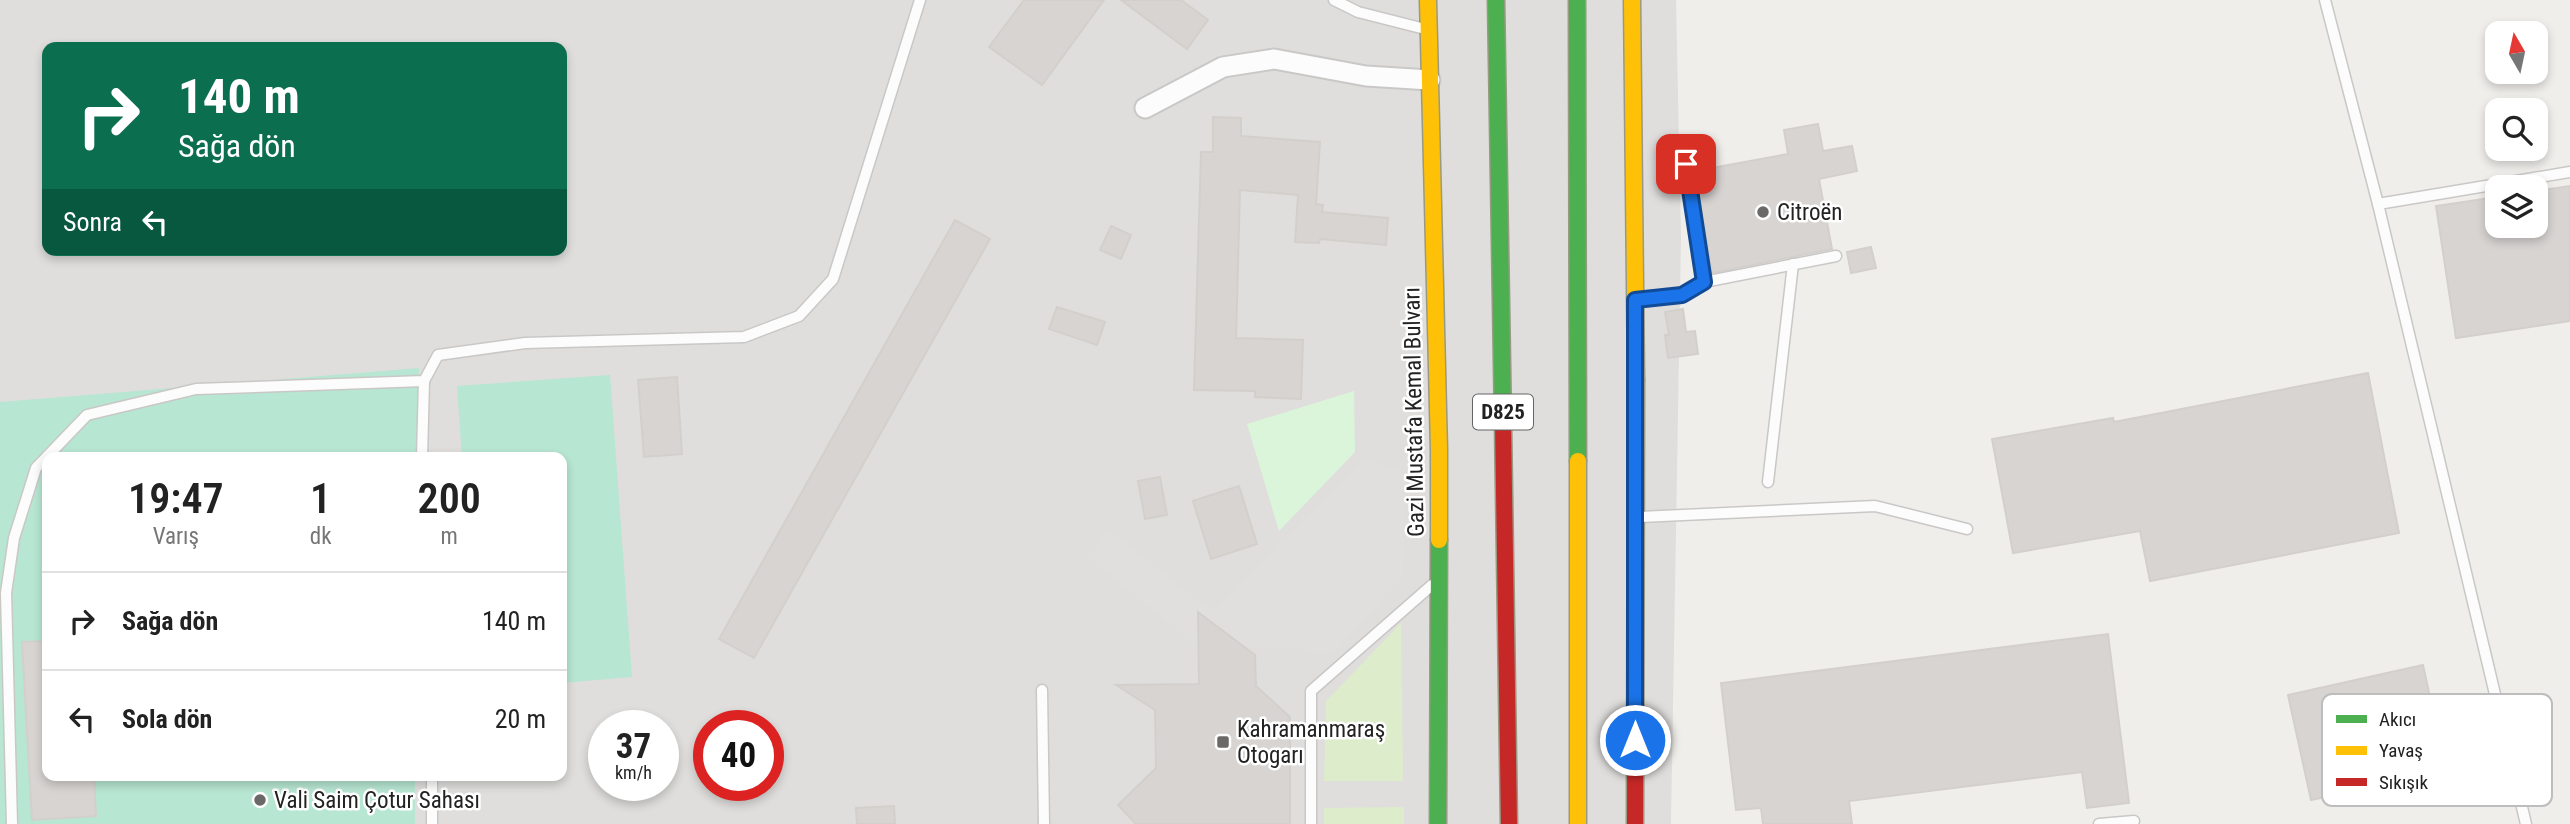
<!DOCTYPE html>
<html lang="tr">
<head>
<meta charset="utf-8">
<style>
	:root { --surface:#fff; --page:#f2f2f2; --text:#222; --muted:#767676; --line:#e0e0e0 }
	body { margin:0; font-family:"Roboto Condensed",sans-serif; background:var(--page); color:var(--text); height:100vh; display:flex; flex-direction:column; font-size:26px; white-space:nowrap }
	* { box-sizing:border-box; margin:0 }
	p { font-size:23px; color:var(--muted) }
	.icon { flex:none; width:38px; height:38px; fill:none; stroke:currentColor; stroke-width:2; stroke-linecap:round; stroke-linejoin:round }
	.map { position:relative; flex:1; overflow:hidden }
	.drawer { position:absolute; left:42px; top:452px; width:525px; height:329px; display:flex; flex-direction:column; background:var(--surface); border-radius:14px; box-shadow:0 4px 10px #0003 }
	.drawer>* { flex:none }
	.banner { position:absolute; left:42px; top:42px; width:525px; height:214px; border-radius:14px; box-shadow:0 4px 10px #0003; background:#0b6e4f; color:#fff; overflow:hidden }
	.needle { width:46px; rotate:351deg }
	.fabs { position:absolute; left:2485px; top:21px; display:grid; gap:14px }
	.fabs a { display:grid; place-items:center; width:63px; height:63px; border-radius:14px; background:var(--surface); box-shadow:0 4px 10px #0003; font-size:35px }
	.speed { position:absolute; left:588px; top:710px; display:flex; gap:14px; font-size:35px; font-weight:700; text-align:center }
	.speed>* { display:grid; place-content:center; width:91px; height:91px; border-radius:50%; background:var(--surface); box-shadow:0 4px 10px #0003; line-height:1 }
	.speed small { font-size:18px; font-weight:400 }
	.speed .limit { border:10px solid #d22; background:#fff; color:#111 }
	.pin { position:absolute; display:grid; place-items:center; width:60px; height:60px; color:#fff; margin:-30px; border-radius:14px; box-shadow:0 4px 10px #0006 }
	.me { position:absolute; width:77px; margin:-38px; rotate:0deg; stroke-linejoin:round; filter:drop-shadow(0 0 5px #0008) }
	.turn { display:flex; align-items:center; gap:24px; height:147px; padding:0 21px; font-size:32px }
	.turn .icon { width:91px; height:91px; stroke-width:2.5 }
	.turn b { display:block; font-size:49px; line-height:60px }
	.then { display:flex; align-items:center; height:66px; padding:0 21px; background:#0003; gap:14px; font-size:26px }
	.eta { display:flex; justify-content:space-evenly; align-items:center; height:119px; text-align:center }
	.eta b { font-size:42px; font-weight:600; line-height:49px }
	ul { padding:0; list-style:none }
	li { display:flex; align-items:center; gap:21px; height:98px; padding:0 21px; border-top:2px solid var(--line) }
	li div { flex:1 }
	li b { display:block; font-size:26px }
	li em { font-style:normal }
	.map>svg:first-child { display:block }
	.residential { fill:#dfdedc; fill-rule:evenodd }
	.grass { fill:#ddeccb }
	.park { fill:#daf5da }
	.pitch { fill:#b7e6d2 }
	.parking { fill:#e0dfde }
	.building { fill:#d7d4d2; stroke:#d3d0cc; stroke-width:2 }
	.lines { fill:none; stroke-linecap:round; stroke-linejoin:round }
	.lane-casing { stroke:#c9c8c7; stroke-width:13 }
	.street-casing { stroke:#c9c8c7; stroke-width:23 }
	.fast-casing { stroke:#999a82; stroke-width:19 }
	.slow-casing { stroke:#999a82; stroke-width:19 }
	.jam-casing { stroke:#999a82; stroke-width:19 }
	.lane { stroke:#fdfcfc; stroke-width:10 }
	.street { stroke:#fdfcfc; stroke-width:19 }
	.fast { stroke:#4caf50; stroke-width:16 }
	.slow { stroke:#ffc107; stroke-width:16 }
	.jam { stroke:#c62828; stroke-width:16 }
	.route-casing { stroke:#114b97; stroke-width:18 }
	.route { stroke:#1a73e8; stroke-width:12 }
	.poi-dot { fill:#6a6968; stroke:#fff; stroke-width:2.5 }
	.labels { text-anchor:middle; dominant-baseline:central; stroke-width:5; stroke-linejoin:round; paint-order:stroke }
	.shield { fill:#fff; stroke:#646464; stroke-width:2 }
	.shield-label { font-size:21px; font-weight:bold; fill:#222 }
	.poi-label { font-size:23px; fill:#222; stroke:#fff; text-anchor:start }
	.street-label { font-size:23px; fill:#222; stroke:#fff }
	.key { fill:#fff; stroke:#bdbdbd; stroke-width:2 }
	.key-label { font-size:19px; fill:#222 }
</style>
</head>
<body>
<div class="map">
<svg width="2570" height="824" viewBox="0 0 2570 824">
	<rect width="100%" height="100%" fill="#f0eeeb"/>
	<path class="residential" d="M0 0H1676L1681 237 1671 824H0ZM47 47H562V250H47ZM47 457H562V775H47ZM604 726H663V786H604ZM709 726H768V786H709Z"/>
	<g class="grass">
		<path d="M1401 623 1403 781H1324L1326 701Z"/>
		<path d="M1404 807V824H1324V808Z"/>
	</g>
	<path class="park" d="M1354 391 1355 452 1279 531 1247 424Z"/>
	<g class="pitch">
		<path d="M419 368 418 457H47V775H415V824H0V402Z"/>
		<path d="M610 375 632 677 562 683V457H462L457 386Z"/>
	</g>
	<path class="parking" d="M1367 457 1406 475 1402 578 1334 653 1316 655 1305 649 1287 648H1200L1087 556 1109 530 1211 611Z"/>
	<g class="building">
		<path d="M1024 0H1104L1042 85 989 47Z"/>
		<path d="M1121 0H1181L1208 20 1187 49Z"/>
		<path d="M1213 117 1241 118V136L1320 142 1316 204 1323 205 1322 212 1388 218 1386 245 1320 239 1319 243 1295 242 1298 195 1240 190 1236 338 1303 340 1301 399 1255 397V391L1194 390 1201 152H1213Z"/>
		<path d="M1818 124 1823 151 1852 146 1857 171 1819 179 1832 249 1712 273 1695 171 1788 154 1784 130Z"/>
		<path d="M2570 186V321L2456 338 2436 206 2497 197V226H2536V191Z"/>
		<path d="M955 220 990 239 754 658 719 639Z"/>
		<path d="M1111 226 1131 235 1121 259 1100 250Z"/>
		<path d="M1871 247 1876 268 1851 273 1847 252Z"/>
		<path d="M1057 307 1105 322 1097 345 1049 329Z"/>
		<path d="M1683 309 1686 332 1695 331 1698 354 1668 358 1665 335H1669L1665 312Z"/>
		<path d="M2368 373 2399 533 2150 581 2140 531 2013 553 1992 439 2113 418 2114 422Z"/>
		<path d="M677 377 682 454 644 457 638 380Z"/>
		<path d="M1160 477 1167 515 1145 519 1138 481Z"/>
		<path d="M1239 486 1257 544 1211 559 1193 501Z"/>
		<path d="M1198 612 1255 655 1256 686 1290 717V824H1136L1118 805 1156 768 1155 710 1116 685 1199 684Z"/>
		<path d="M2108 634 2129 803 2087 808 2082 772 1849 801 1852 824H1763L1761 808 1736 810 1721 683Z"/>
		<path d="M47 641V775H94L96 816 32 820 22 642Z"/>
		<path d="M2423 665 2446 771 2311 800 2288 695Z"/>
		<path d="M894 806 895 824H857L856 808Z"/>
	</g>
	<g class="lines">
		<defs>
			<g id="lane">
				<path d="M1334 0 1358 12 1425 29"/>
				<path d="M2325 0 2378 204 2526 824"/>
				<path d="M1686 164 1704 282"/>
				<path d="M2378 204 2570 172"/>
				<path d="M1639 300 1682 295 1704 282 1836 256"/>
				<path d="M422 457 424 381"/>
				<path d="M1768 482 1793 264"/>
				<path d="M1640 517 1875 506 1967 529"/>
				<path d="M1042 690 1044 824"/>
				<path d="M12 824 6 593 14 538 36 468 87 415 196 389 424 381 438 355 525 343 744 337 799 316 833 279 920 0"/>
				<path d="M432 824V775"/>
				<path d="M1311 824V691L1432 585"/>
				<path d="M2099 824 2134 821"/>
			</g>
			<path id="street" d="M1145 108 1223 67 1274 59 1366 76 1430 80"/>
			<g id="fast">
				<path d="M1496 0 1503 424"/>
				<path d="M1577 0 1578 461"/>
				<path d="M1438 824 1439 540"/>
			</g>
			<g id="slow">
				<path d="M1428 0 1439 450V540"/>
				<path d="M1632 0 1636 380"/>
				<path d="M1578 461V824"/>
			</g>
			<g id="jam">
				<path d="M1503 424 1509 824"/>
				<path d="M1635 824 1636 380"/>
			</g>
		</defs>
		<use href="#lane" class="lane-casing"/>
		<use href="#street" class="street-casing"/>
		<use href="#fast" class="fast-casing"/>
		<use href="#slow" class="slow-casing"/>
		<use href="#jam" class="jam-casing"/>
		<use href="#lane" class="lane"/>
		<use href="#street" class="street"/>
		<use href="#fast" class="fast"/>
		<use href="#slow" class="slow"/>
		<use href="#jam" class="jam"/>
	</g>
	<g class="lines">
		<defs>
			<path id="route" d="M1635 740V300L1682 295 1704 282 1686 164"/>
		</defs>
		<use href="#route" class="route-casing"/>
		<use href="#route" class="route"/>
	</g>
	<g class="poi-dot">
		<circle cx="1763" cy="212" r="7"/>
		<rect x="1216" y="735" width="14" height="14" rx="3.5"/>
		<circle cx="260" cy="800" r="7"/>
	</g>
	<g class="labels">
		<rect class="shield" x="1473" y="394.5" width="60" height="35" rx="5"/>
		<g class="shield-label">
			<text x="1503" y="412">D825</text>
		</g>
		<g class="poi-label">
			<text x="1777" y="212">Citroën</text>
			<text x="1237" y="729">Kahramanmaraş<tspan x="1237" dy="26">Otogarı</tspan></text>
			<text x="274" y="800">Vali Saim Çotur Sahası</text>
		</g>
		<g class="street-label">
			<text transform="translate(1414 412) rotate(-91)">Gazi Mustafa Kemal Bulvarı</text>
		</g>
	</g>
	<rect x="2322" y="694" width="230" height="112" rx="10" class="key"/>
	<rect x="2336" y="715" width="31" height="8" fill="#4caf50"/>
	<rect x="2336" y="746" width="31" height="9" fill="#ffc107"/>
	<rect x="2336" y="778" width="31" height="8" fill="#c62828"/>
	<g class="key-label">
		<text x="2379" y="726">Akıcı</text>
		<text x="2379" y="757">Yavaş</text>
		<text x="2379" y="789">Sıkışık</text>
	</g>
</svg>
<div class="fabs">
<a><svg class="needle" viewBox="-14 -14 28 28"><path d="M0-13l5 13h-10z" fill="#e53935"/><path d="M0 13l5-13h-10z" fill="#767676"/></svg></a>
<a><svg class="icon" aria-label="search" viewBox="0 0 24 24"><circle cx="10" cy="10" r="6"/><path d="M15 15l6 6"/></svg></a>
<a><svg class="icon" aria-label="layers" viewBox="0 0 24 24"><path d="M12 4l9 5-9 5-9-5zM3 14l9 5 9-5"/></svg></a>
</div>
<div class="speed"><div>37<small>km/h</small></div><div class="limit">40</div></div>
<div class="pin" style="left:1686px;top:164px;background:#d93025"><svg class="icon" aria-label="arrive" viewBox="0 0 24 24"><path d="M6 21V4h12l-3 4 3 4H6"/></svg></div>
<svg class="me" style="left:1635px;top:740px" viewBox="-20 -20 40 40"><circle r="17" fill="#1a73e8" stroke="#fff" stroke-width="3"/><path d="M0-11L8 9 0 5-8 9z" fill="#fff"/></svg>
<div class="banner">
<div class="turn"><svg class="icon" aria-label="right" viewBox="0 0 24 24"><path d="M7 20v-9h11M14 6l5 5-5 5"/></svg><div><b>140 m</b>Sağa dön</div></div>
<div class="then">Sonra<svg class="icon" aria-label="left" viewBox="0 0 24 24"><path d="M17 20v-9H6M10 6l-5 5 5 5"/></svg></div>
</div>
<section class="drawer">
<div class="eta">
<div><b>19:47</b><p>Varış</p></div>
<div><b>1</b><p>dk</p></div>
<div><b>200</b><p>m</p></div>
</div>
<ul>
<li><svg class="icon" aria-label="right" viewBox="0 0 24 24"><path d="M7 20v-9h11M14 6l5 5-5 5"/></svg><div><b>Sağa dön</b></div><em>140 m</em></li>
<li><svg class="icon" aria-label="left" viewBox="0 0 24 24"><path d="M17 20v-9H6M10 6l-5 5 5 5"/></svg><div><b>Sola dön</b></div><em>20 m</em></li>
</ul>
</section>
</div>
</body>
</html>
